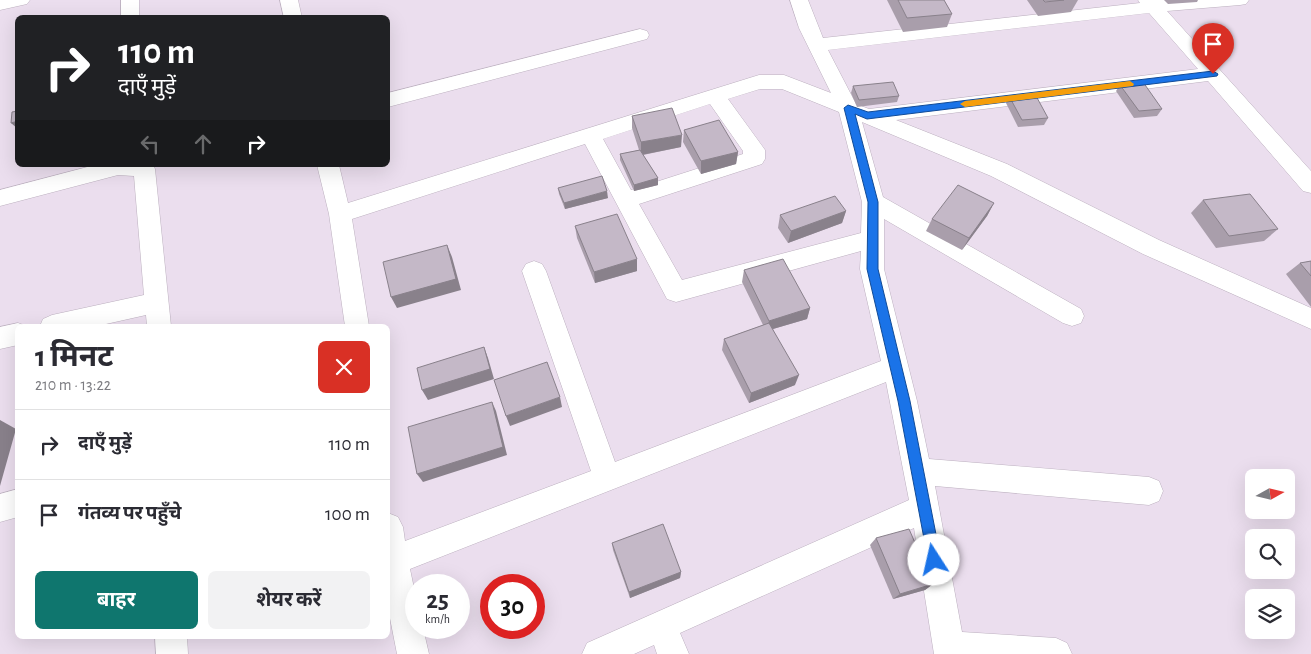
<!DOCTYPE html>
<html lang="hi">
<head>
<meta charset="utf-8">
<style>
	:root { --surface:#fff; --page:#f2f2f3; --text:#2b2b33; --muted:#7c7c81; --line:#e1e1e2; --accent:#0f766e }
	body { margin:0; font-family:"Alegreya Sans","Noto Sans Devanagari",sans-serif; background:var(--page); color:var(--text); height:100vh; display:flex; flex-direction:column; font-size:19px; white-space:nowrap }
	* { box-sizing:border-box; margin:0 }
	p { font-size:16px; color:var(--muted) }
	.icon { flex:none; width:28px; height:28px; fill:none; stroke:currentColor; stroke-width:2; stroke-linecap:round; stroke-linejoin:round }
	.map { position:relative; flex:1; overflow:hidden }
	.panel { position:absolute; left:15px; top:324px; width:375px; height:315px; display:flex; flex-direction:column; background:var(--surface); border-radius:8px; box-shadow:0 5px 20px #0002 }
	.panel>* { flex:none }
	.top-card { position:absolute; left:15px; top:15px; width:375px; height:152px; border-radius:8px; box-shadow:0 5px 20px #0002; background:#202124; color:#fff; overflow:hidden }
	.needle { width:32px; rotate:82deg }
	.tools { position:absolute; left:1245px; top:469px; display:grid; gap:10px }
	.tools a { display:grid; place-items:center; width:50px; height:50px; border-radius:8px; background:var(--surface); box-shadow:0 5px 20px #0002; font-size:25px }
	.speed { position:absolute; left:405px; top:574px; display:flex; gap:10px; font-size:25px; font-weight:700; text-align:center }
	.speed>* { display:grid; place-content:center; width:65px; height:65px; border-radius:50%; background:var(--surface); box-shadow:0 5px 20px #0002; line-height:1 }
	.speed small { font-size:12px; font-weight:400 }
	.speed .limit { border:8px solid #d22; background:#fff; color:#111 }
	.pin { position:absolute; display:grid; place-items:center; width:42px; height:42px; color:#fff; margin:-51px -21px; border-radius:50% 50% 50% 0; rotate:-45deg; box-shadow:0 0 5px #0007 }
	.pin .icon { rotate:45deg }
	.me { position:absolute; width:55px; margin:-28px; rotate:350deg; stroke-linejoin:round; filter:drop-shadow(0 0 4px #0008) }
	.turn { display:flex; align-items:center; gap:18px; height:105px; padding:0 20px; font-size:22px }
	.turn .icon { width:65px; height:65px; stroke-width:2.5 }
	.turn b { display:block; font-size:35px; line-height:42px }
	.lanes { display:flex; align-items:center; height:48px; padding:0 20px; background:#0003; justify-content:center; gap:25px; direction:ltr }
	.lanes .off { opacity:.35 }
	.round { display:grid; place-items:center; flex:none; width:52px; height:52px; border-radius:8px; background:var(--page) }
	.head { display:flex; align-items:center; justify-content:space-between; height:85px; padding:0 20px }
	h1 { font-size:30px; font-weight:700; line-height:38px }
	.primary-button { display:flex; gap:10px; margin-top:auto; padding:10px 20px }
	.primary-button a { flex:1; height:58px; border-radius:8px; background:var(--accent); color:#fff; font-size:20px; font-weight:700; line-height:58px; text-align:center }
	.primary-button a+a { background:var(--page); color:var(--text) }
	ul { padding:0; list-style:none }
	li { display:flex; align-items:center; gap:15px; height:70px; padding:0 20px; border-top:1px solid var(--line) }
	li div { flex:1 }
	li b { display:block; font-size:19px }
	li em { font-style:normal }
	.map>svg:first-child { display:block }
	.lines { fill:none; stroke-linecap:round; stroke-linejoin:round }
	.street-casing { stroke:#bcb0bf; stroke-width:1 }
	.street { fill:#fff; fill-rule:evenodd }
	.wall { fill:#a99eab }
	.shaded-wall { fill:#89818b }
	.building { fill:#c4b8c7; stroke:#89818b }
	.route { fill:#1a73e8; stroke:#114b97 }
	.slow { fill:#f59e0b }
</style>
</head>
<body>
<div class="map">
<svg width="1311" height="654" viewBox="0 0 1311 654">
	<rect width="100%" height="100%" fill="#ebdeee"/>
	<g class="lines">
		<defs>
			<g id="street">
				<path d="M0 0H30L27 4 0 10Z"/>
				<rect x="121" y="0" width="18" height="18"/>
				<path d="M280 0H298L302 18H284Z"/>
				<path d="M790 0H808L823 38 1140 3 1138 0H1249L1246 4 1240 5 1167 11 1311 171V193L1303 191 1208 81 896 120 1007 164 1159 240 1311 308V329L1143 254 991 176 862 122 883 197 1081 309 1084 316 1081 323 1072 326 1063 323 884 219V269L917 401 929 459 1149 477 1159 481 1163 491 1159 501 1149 505 935 486 962 632 1056 638 1067 643 1072 654H934L914 528 680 633 689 654H657L654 645 634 654H582L587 643 909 500 886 382 410 569 416 598V628H423L429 654H397L388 608V513L398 517 403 527 405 541 591 471 522 271 526 264 534 261 542 264 546 271 615 462 881 361 860 269 861 251 676 302 667 299 585 144 352 219 369 326H345L329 214 317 165H339L348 203 759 75H784L831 93 799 28ZM1149 13 1198 69 869 109 856 104 828 50ZM760 89H782L839 112 862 202 861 233 682 280 639 204 762 164 765 159V150L728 99ZM710 104 743 151V154L631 190 603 139Z"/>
				<path d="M640 29 647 31 649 35 647 39 388 107V93Z"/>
				<path d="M95 165H153L155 169 171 326H147L146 315 97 326H40L43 319 52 315 144 295 134 176 118 175 0 206V190Z"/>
				<path d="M18 323 26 326H18V345L0 349V327Z"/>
				<path d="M18 489V517L0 522V494Z"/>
				<path d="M155 636H187L188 654H156Z"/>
			</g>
		</defs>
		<use href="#street" class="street-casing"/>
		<use href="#street" class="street"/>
	</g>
	<g class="wall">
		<path d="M887 0H944L952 14 947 27 903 32Z"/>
		<path d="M1027 0H1078L1071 12 1038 16Z"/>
		<path d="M1164 0H1198L1197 2 1168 4Z"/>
		<path d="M1120 85 1162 109 1157 116 1134 118 1116 91Z"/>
		<path d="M853 86 899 96 897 102 857 107 851 93Z"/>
		<path d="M1009 96 1048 118 1044 125 1018 127 1006 103Z"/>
		<path d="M632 116 681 147 643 155 658 178V185L634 191 620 160V154L639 150 632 128Z"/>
		<path d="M684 130 738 152 736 164 701 174 683 142Z"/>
		<path d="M558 188 608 198 565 209 559 194Z"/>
		<path d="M1203 200 1278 229 1264 241 1216 248 1191 213Z"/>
		<path d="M994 203 987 216 962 250 926 231 932 219Z"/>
		<path d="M846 211 842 223 788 243 778 228 780 215Z"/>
		<path d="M575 226 637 271 595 283 577 238Z"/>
		<path d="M1311 261V307L1286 274 1300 263Z"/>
		<path d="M744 270 810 308 807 319 773 329 795 385 749 403 722 350 724 339 763 325 742 282Z"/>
		<path d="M876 538 933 584 925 590 893 599 870 545Z"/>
		<path d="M612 543 681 572 680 578 630 598 613 550Z"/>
	</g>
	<g class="shaded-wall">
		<path d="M18 121V129L11 123Z"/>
		<path d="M682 135 681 147 641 155V142Z"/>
		<path d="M738 152 736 164 701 174V161Z"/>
		<path d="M658 178V185L634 191V185Z"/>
		<path d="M607 191 608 198 565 209 564 203Z"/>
		<path d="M994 203 987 216 962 250 969 238Z"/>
		<path d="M846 211 842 223 788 243 791 231Z"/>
		<path d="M447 245 452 257 461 290 397 308 391 297Z"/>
		<path d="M637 259V271L595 283 594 272Z"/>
		<path d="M810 308 807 319 766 331 769 321Z"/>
		<path d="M484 347 488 358 494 379 428 400 422 390Z"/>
		<path d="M799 375 795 385 749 403 751 393Z"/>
		<path d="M560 397 562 407 510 426 506 416Z"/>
		<path d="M492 402 496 411 507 455 423 482 417 474Z"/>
		<path d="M0 420 16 429 0 486Z"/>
		<path d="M681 572 680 578 630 598 629 592Z"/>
		<path d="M933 584 925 590 893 599 900 594Z"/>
	</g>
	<g class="building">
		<path d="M898 0H944L952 14 907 18Z"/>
		<path d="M1043 0H1064L1045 2Z"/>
		<path d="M893 82 899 96 859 100 853 86Z"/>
		<path d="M1143 82 1162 109 1139 111 1120 85Z"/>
		<path d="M1035 94 1048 118 1022 120 1009 96Z"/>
		<path d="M672 108 682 135 641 142 632 116Z"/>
		<path d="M18 111V121L11 123 12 112Z"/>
		<path d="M719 120 738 152 701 161 684 130Z"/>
		<path d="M640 150 658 178 634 185 620 154Z"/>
		<path d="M602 176 607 191 564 203 558 188Z"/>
		<path d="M958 185 994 203 969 238 932 219Z"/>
		<path d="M1250 194 1278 229 1229 236 1203 200Z"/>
		<path d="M835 196 846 211 791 231 780 215Z"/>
		<path d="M617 214 637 259 594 272 575 226Z"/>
		<path d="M447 245 456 279 391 297 383 262Z"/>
		<path d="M783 259 810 308 769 321 744 270Z"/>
		<path d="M1311 261V276L1300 263Z"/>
		<path d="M769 323 799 375 751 393 724 339Z"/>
		<path d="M484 347 490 369 422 390 417 368Z"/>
		<path d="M547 362 560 397 506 416 494 380Z"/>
		<path d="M492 402 503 447 417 474 408 427Z"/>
		<path d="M663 524 681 572 629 592 612 543Z"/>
		<path d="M909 529 933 584 900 594 876 538Z"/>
	</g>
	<path class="route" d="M1213 71 1218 74 1217 76 867 119 855 114 878 202V269L910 401 941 560 939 565 934 567 929 565 898 401 867 269 868 202 844 108 848 105 868 112Z"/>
	<path class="slow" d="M1130 81 1134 84 1133 86 965 107 960 104 965 101Z"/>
</svg>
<div class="tools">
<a><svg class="needle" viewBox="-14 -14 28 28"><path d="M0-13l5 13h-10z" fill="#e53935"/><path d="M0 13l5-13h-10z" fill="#7c7c81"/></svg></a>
<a><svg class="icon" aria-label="search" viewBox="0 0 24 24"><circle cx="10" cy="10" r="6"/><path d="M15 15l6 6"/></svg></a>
<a><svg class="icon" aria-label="layers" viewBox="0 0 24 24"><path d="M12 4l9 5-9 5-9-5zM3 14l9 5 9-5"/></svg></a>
</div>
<div class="speed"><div>25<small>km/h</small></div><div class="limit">30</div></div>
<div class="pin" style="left:1213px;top:74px;background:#d93025"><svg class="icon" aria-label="arrive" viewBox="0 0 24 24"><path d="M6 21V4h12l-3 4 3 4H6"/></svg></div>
<svg class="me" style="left:934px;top:560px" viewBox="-20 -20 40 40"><circle r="19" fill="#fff"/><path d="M0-13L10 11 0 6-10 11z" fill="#1a73e8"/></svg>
<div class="top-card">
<div class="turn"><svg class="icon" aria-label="right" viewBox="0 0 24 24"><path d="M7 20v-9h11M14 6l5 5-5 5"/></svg><div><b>110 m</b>दाएँ मुड़ें</div></div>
<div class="lanes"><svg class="icon off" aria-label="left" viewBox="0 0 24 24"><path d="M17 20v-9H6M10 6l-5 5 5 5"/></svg><svg class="icon off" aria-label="ahead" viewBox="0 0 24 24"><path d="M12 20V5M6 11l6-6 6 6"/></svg><svg class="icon" aria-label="right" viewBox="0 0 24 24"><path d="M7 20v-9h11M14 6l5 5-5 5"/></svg></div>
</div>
<section class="panel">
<div class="head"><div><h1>1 मिनट</h1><p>210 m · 13:22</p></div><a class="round" style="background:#d93025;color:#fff"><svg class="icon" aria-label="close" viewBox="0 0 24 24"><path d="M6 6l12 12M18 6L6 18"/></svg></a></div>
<ul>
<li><svg class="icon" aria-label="right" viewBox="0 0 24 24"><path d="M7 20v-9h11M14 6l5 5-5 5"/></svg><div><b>दाएँ मुड़ें</b></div><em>110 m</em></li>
<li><svg class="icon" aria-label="arrive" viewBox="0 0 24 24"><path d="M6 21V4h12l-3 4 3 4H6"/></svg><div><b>गंतव्य पर पहुँचे</b></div><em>100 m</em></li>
</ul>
<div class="primary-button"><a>बाहर</a><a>शेयर करें</a></div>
</section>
</div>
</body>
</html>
